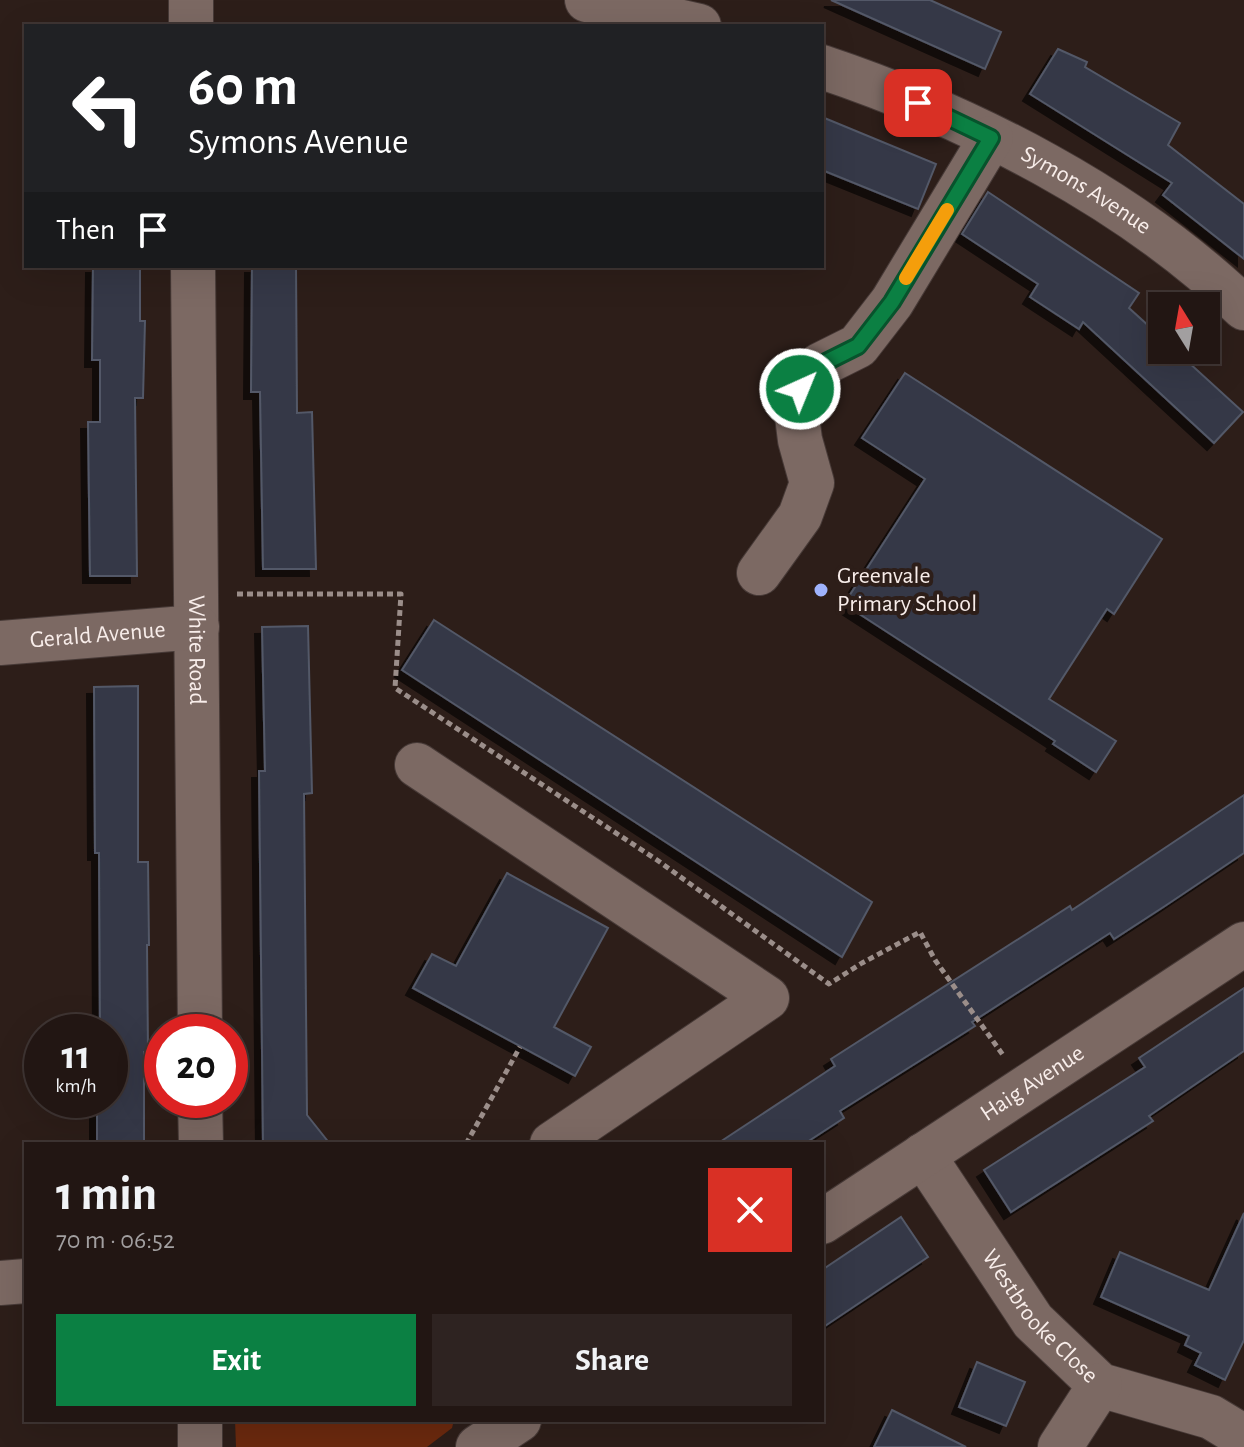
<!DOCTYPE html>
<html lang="en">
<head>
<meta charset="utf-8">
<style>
	:root { --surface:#221613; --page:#2e2321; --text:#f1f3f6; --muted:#a29fa0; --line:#3f3533; --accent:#0b8043 }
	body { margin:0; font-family:"Alegreya Sans",sans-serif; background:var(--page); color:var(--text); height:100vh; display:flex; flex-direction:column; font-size:30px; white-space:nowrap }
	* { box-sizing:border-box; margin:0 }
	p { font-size:26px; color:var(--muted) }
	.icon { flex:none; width:44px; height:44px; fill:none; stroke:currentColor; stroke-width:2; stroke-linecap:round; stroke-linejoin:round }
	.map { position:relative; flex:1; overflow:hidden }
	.sheet { position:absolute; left:24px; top:1142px; width:800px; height:280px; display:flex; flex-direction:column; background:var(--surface); border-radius:0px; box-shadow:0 8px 32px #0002,0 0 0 2px var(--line) }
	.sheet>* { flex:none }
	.top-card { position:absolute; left:24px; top:24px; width:800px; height:244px; border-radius:0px; box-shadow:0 8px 32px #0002,0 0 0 2px var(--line); background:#202124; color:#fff; overflow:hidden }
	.needle { width:52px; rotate:349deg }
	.buttons { position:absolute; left:1148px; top:292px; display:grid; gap:16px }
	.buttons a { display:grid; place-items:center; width:72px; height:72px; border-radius:0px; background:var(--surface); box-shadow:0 8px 32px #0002,0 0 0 2px var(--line); font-size:40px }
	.speed { position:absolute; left:24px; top:1014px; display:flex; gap:16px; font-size:40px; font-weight:700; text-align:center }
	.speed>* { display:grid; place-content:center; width:104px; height:104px; border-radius:50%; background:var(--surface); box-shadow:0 8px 32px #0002,0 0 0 2px var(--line); line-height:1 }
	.speed small { font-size:20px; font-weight:400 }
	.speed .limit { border:12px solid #d22; background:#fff; color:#111 }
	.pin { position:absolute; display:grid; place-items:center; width:68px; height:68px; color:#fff; margin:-34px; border-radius:16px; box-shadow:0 4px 12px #0006 }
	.me { position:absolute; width:88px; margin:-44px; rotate:44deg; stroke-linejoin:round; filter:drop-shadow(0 0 6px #0008) }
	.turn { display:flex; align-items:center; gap:28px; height:168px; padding:0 32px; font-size:36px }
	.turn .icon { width:104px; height:104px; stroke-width:2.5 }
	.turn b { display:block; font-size:56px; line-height:68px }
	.then { display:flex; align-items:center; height:76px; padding:0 32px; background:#0003; gap:16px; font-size:30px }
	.round { display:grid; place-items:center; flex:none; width:84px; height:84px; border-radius:0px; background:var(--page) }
	.summary { display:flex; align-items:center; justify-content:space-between; height:136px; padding:0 32px }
	h1 { font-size:48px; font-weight:700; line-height:60px }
	.primary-button { display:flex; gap:16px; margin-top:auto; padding:16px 32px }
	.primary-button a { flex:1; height:92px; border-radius:0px; background:var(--accent); color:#fff; font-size:32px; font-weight:700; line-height:92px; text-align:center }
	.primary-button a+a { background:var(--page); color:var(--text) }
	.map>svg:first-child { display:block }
	.green { fill:#6b290e }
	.building { fill:#343947; stroke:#535867; stroke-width:2; filter:url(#shadow) }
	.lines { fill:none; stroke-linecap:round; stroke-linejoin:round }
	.minor-casing { stroke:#473a37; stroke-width:46 }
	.path { stroke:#9b8e8a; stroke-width:5; stroke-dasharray:6 4; stroke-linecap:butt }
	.minor { stroke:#7c6963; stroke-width:44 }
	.route-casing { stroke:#07532c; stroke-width:20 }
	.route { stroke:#0b8043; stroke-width:14 }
	.slow { stroke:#f59e0b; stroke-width:14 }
	.poi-dot { fill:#9fb3fd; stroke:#2d1e19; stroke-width:3 }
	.labels { text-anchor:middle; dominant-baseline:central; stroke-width:8; stroke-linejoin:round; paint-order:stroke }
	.street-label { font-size:24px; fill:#f8edea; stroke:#2d1e19 }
	.poi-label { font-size:24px; fill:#f8edea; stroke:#2d1e19; text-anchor:start }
</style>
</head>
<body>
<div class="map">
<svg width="1244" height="1447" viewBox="0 0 1244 1447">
	<defs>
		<filter id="shadow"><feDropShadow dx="-7" dy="7" stdDeviation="0" flood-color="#0009"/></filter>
	</defs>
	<rect width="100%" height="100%" fill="#2d1e19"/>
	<path class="green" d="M235 1420H454L452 1428 427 1447H236Z"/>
	<g class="building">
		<path d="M831 0H930L1001 32 985 69Z"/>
		<path d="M1058 49 1087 62 1085 67 1180 123 1168 145 1244 204V259L1163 195 1172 183 1030 94Z"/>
		<path d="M822 117 936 164 918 209 822 170Z"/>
		<path d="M988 192 1139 293 1129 308 1162 338V350H1175L1243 412 1214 443 1083 322 1079 329 1030 297 1038 284 962 234Z"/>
		<path d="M93 266H140V321H145L143 398H135L137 576H90L88 422H100V360H92Z"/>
		<path d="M252 266H296L297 413 312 412 316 569H263L260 392H251Z"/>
		<path d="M905 373 1162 539 1114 614 1107 609 1049 699 1116 741 1096 772 1053 744 1055 741 844 604 925 479 862 438Z"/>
		<path d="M434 620 872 902 842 957 402 670Z"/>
		<path d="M308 626 312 793 304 794 307 1115 330 1144H263L259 771H265L262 627Z"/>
		<path d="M138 686V862H148L149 945H147L148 1052H144V1144H97V1100H110V1032H100L99 853H95L94 687Z"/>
		<path d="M1244 795V853L1165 906 1114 939 1110 933 972 1022 975 1026 840 1111 844 1118 804 1144H717L835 1066 831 1059 1070 906 1072 910Z"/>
		<path d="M507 873 608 928 554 1027 591 1047 575 1076 413 988 432 954 456 966Z"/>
		<path d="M1244 988V1051L1149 1116 1153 1121 1011 1212 984 1170 1145 1067 1139 1058Z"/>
		<path d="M1244 1213V1340L1225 1380 1195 1365 1201 1353 1185 1345 1189 1336 1101 1297 1120 1252 1209 1290Z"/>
		<path d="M901 1217 928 1257 822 1328V1270Z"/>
		<path d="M977 1362 1025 1382 1006 1426 959 1407Z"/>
		<path d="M892 1410 966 1447H874Z"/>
	</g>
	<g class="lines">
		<defs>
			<g id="minor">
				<path d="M191 0V26"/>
				<path d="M587 0 699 26"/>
				<path id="s1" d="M822 67C971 117 1130 198 1244 308"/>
				<path id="s2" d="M193 266 200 1032"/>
				<path d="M759 573 800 516 812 483 800 440 797 416 800 389 820 365 858 346 892 302 991 138"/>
				<path id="s3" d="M0 643 197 627"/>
				<path d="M417 765 767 998 552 1144"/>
				<path d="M200 1100 201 1144"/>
				<path id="s4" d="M923 1155 1033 1321 1100 1385 1211 1417 1244 1437"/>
				<path id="s5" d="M822 1222 1244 944"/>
				<path d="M0 1283 26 1281"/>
				<path d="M200 1420V1447"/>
				<path d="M478 1447 519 1420"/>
				<path d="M1060 1447 1100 1385"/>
			</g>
		</defs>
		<use href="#minor" class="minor-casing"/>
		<g class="path">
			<path d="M237 594H401L395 688 657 860 829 984 862 963 920 932 935 960 1003 1055"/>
			<path d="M466 1144 520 1047"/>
		</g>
		<use href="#minor" class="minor"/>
	</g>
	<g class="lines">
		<defs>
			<path id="route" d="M800 389 820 365 858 346 892 302 991 138 918 103"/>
		</defs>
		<use href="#route" class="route-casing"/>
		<use href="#route" class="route"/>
		<path class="slow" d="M906 278 947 210"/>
	</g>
	<circle class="poi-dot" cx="821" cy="590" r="8"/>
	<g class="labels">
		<g class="street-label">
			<text stroke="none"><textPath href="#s1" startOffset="292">Symons Avenue</textPath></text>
			<text stroke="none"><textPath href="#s3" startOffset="98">Gerald Avenue</textPath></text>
			<text stroke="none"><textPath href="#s2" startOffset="384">White Road</textPath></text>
			<text stroke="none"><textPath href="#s5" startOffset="252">Haig Avenue</textPath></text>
			<text stroke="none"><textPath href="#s4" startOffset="200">Westbrooke Close</textPath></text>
		</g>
		<g class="poi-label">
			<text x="837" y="576">Greenvale<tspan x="837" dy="28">Primary School</tspan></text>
		</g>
	</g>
</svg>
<div class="buttons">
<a><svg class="needle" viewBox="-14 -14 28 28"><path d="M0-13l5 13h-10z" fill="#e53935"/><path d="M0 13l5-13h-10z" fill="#a29fa0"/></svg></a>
</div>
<div class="speed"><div>11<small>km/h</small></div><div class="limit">20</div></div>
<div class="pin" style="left:918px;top:103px;background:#d93025"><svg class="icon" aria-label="arrive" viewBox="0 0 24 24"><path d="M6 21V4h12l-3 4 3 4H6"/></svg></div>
<svg class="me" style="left:800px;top:389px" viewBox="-20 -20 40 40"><circle r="17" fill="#0b8043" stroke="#fff" stroke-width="3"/><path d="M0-11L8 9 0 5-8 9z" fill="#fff"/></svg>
<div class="top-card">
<div class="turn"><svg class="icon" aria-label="left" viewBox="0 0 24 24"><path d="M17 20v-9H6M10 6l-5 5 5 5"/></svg><div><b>60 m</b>Symons Avenue</div></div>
<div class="then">Then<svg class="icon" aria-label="arrive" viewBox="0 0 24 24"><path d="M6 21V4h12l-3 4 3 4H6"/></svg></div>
</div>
<section class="sheet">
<div class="summary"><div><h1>1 min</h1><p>70 m · 06:52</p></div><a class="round" style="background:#d93025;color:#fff"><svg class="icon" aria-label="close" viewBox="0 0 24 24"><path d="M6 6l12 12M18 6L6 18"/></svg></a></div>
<div class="primary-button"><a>Exit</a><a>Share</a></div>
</section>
</div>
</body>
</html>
